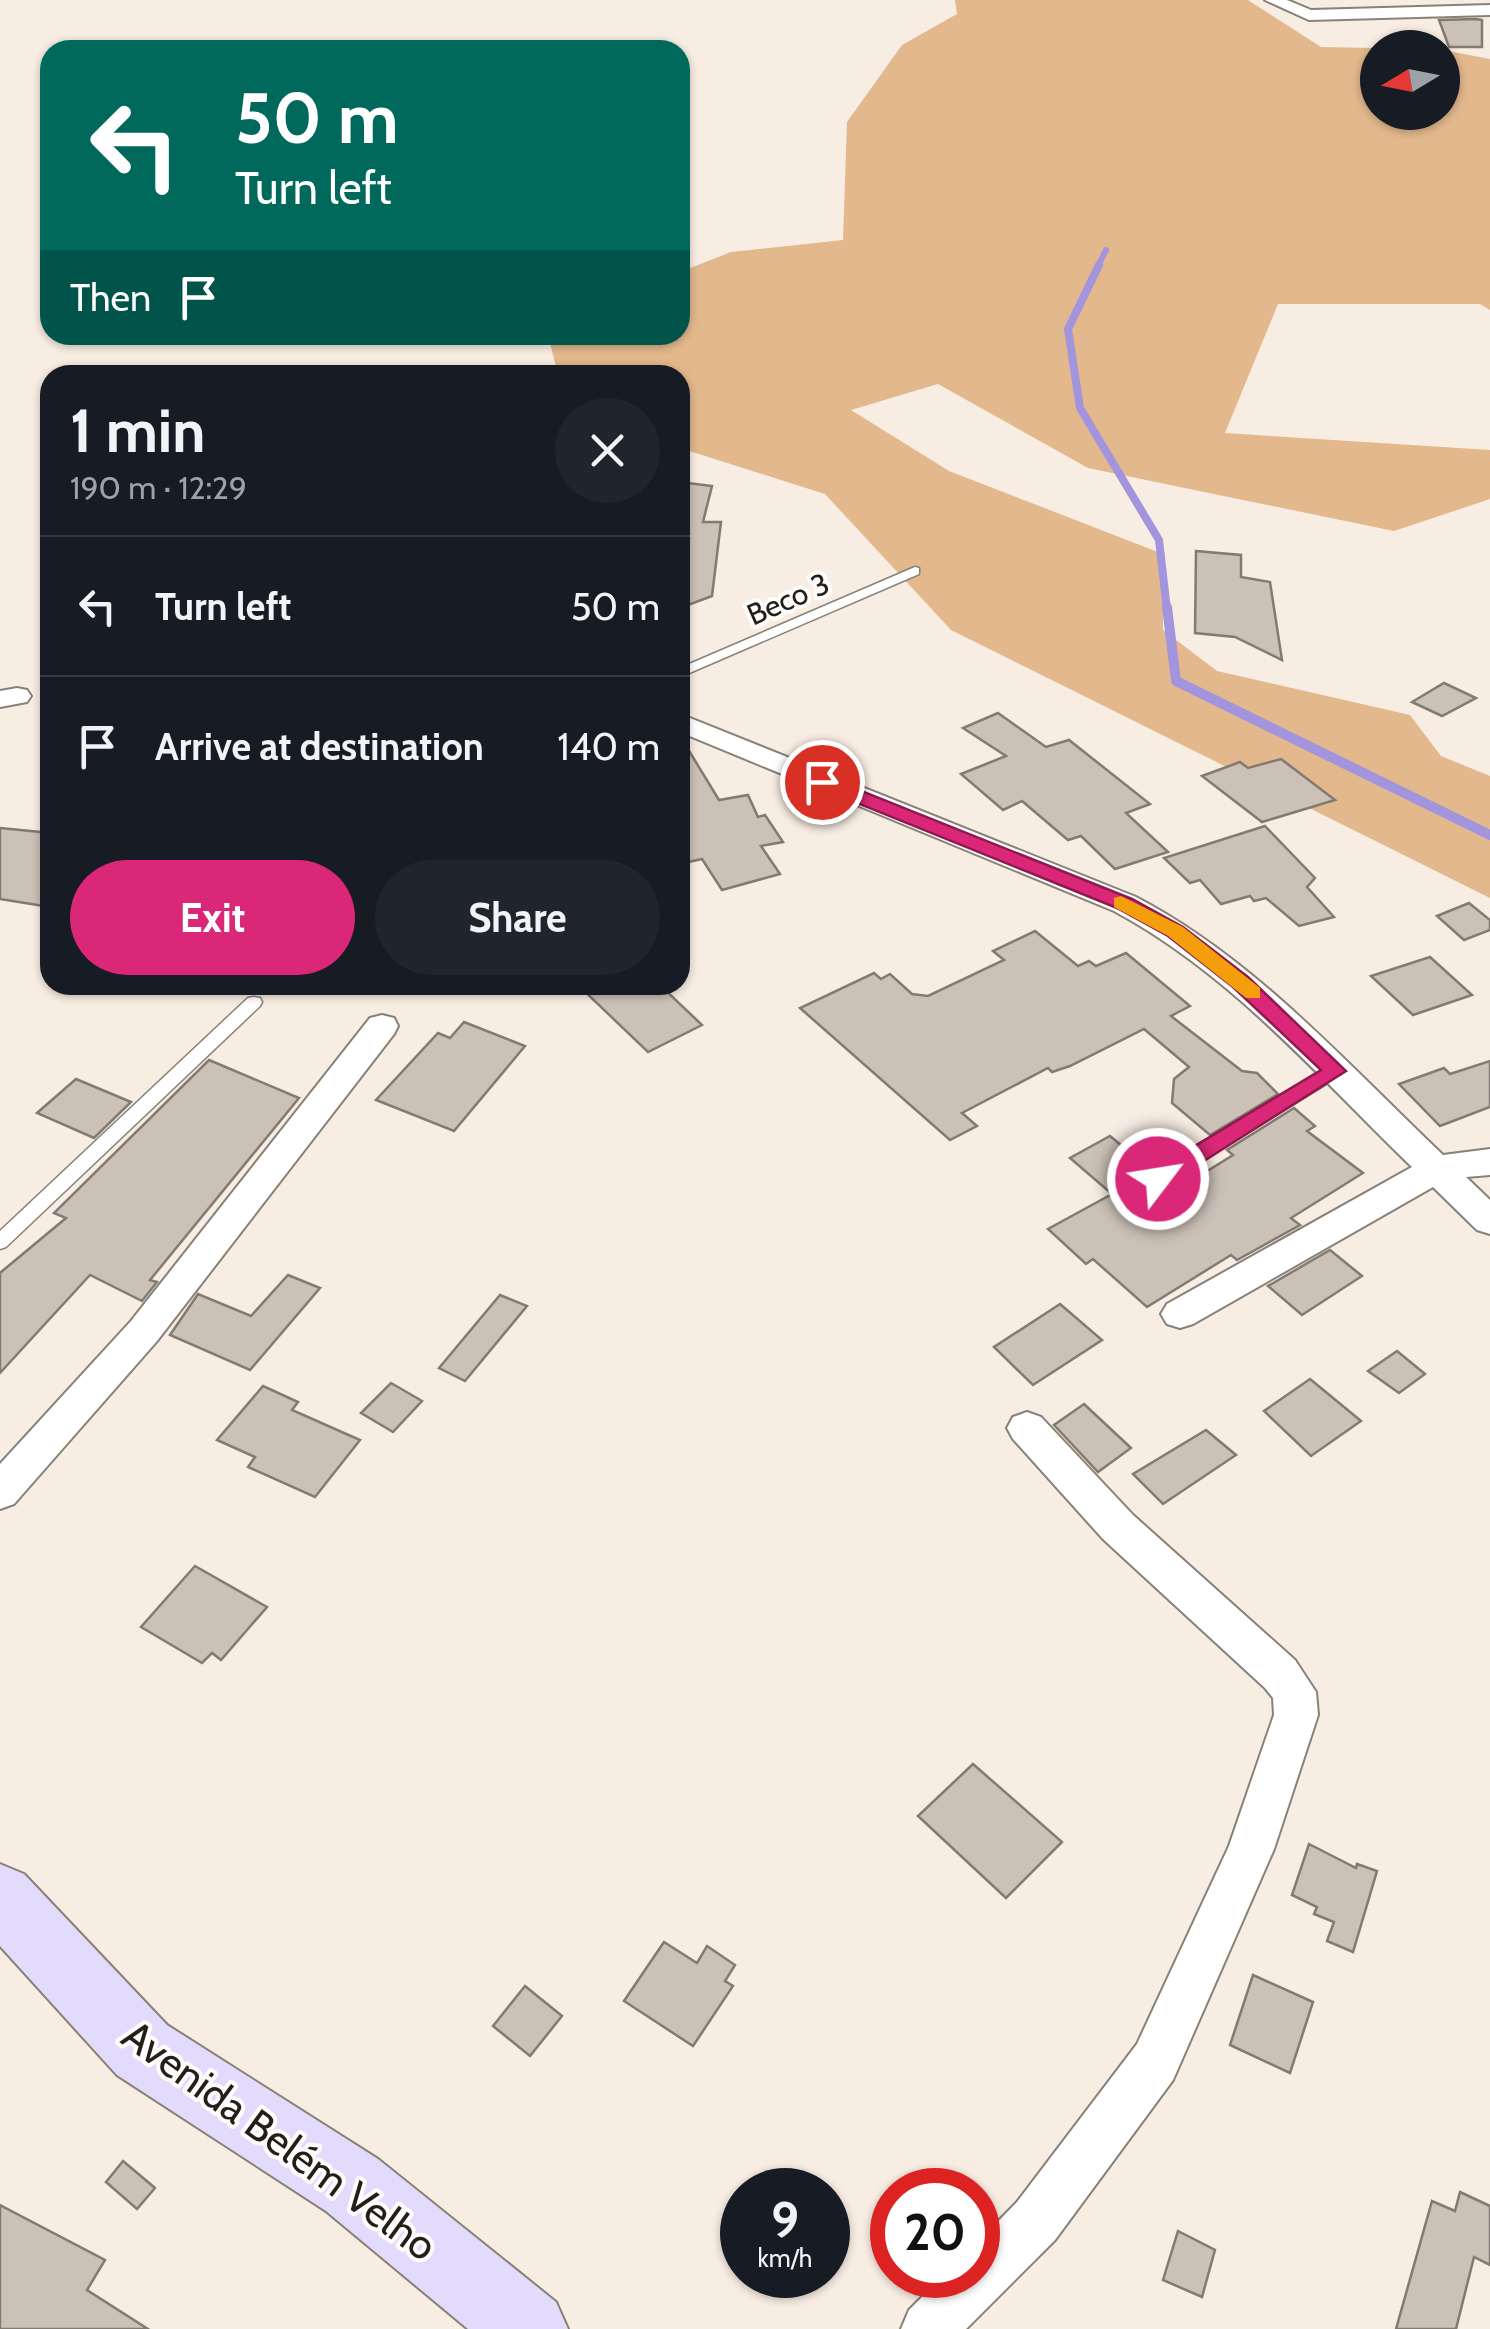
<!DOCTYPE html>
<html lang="en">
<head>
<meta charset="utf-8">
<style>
	:root { --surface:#171b24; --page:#20242c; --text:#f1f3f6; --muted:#9ea1a6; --line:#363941; --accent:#db2777 }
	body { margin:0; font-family:Cabin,sans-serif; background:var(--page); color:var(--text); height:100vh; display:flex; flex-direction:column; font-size:38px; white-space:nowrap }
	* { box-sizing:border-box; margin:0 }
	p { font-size:32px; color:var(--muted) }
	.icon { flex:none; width:55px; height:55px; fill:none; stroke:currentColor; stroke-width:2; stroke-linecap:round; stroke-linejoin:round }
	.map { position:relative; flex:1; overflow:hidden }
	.details { position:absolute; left:40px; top:365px; width:650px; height:630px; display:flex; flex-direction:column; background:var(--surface); border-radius:30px; box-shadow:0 2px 8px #0004 }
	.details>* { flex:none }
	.hud { position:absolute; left:40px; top:40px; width:650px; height:305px; border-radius:30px; box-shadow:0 2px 8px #0004; background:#00695c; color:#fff; overflow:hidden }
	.needle { width:65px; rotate:260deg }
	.buttons { position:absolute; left:1360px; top:30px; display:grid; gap:20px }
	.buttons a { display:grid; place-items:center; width:100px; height:100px; border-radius:50%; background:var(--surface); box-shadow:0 2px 8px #0004; font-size:50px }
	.speed { position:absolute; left:720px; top:2168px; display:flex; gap:20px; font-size:50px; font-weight:700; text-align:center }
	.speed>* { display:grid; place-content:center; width:130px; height:130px; border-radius:50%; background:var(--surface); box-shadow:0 2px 8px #0004; line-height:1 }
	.speed small { font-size:25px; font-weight:400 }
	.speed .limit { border:15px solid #d22; background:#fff; color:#111 }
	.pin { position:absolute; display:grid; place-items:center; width:85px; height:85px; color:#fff; margin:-42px; border:5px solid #fff; border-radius:50%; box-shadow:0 2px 10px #0007 }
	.me { position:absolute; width:110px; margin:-55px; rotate:59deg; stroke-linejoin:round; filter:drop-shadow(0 0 8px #0008) }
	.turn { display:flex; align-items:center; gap:35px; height:210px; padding:0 30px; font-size:45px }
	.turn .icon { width:130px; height:130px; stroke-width:2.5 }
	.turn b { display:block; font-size:70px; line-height:85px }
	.then { display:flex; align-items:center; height:95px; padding:0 30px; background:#0003; gap:20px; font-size:38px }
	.round { display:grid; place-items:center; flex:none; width:105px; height:105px; border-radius:52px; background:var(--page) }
	.head { display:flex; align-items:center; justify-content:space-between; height:170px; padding:0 30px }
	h1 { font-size:60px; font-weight:700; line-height:75px }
	.primary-button { display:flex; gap:20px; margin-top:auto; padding:20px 30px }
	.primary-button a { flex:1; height:115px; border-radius:60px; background:var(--accent); color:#fff; font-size:40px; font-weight:700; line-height:115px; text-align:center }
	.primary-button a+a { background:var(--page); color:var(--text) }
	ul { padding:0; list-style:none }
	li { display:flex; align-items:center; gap:30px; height:140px; padding:0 30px; border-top:2px solid var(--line) }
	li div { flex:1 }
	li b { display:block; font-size:38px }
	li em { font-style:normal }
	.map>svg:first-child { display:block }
	.green { fill:#e2b88c }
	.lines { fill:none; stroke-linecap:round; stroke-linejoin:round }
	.stream-far2 { stroke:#a395dd; stroke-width:6 }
	.stream-far1 { stroke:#a395dd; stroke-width:8 }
	.stream { stroke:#a395dd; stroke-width:10 }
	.building { fill:#cbc1b7; stroke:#837a71; stroke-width:2.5 }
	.service-casing { stroke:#898077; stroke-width:3 }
	.minor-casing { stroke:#898077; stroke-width:4 }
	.secondary-casing { stroke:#898077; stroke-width:4 }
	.service { fill:#fff; fill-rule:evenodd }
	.minor { fill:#fff; fill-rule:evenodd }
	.secondary { fill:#e2dbfc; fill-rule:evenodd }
	.route { fill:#db2777; stroke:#8e194d; stroke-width:2.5 }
	.slow { fill:#f59e0b }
	.labels { text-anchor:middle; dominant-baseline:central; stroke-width:8; stroke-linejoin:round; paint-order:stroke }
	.far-street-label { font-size:30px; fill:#221f1b; stroke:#fefcfa }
	.near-street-label { font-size:42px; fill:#221f1b; stroke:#fefcfa }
</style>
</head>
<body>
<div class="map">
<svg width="1490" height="2329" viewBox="0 0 1490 2329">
	<rect width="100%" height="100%" fill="#f8ede3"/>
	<path class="green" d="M955 0H1248L1321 47 1377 48 1378 112H1442L1443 50 1490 59V310L1480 304H1278L1225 433 1490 450V499L1394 531 1088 468 938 384 851 410 949 471 1163 554V630L1217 671 1410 715 1441 756 1490 776V898L951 630 825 494 680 448V375H558L548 335H680V272L731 252 843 240 847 122 902 45 957 14Z"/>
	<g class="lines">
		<path class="stream-far2" d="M1097 268 1106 250"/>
		<path class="stream-far1" d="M1099 265 1068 329 1080 408 1159 540 1167 610"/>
		<path class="stream" d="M1167 607 1176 681 1490 835"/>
	</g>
	<g class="building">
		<path d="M1476 19 1482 20V47H1449L1439 20Z"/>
		<path d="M680 482 712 486 703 522H721L712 596 680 608Z"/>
		<path d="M1196 551 1241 555V577L1270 582 1282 660 1235 637 1195 633Z"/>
		<path d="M1444 683 1476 698 1442 716 1412 702Z"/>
		<path d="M998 713 1046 747 1069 740 1150 804 1126 813 1168 852 1115 869 1081 836 1068 840 1022 801 1003 810 961 774 1006 756 963 728Z"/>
		<path d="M680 736 719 800 748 795 758 817 765 815 783 842 761 846 780 874 722 890 702 859 680 864Z"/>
		<path d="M1281 759 1335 800 1262 822 1202 776 1240 762 1248 768Z"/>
		<path d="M1265 826 1315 878 1307 887 1334 917 1299 926 1266 898 1254 901 1250 896 1221 904 1200 880 1190 883 1164 858Z"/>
		<path d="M0 828 50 833V907L0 899Z"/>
		<path d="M1469 903 1490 920V930L1464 940 1437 916Z"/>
		<path d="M1035 931 1078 966 1089 961 1096 966 1126 953 1190 1006 1171 1016 1242 1071 1257 1073 1278 1094 1210 1135 1172 1103 1174 1079 1189 1067 1144 1029 1070 1066 1052 1072 1048 1068 962 1113 977 1126 950 1140 800 1008 874 973 881 979 890 974 912 994 928 996 1004 960 993 951Z"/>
		<path d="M1430 957 1472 995 1413 1015 1371 976Z"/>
		<path d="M578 985H660L702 1025 648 1052Z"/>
		<path d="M464 1022 525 1046 454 1131 376 1100 438 1033 450 1038Z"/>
		<path d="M209 1060 299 1098 150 1280 157 1282 142 1301 90 1275 0 1373V1273L66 1218 54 1213Z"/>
		<path d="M1490 1061V1107L1440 1126 1399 1084 1444 1068 1450 1074Z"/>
		<path d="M76 1079 131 1102 94 1138 37 1113Z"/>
		<path d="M1294 1108 1315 1126 1307 1131 1363 1173 1291 1218 1300 1225 1237 1260 1231 1255 1147 1307 1093 1259 1086 1264 1048 1229 1112 1194 1070 1158 1110 1136 1151 1170 1146 1177 1149 1186 1169 1185 1175 1191 1233 1155 1227 1150Z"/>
		<path d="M1330 1250 1362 1276 1302 1315 1268 1286Z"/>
		<path d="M288 1275 320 1288 250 1370 170 1335 198 1294 251 1316Z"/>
		<path d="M500 1295 527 1306 465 1381 439 1368Z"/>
		<path d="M1060 1304 1102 1340 1033 1385 994 1347Z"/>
		<path d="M1397 1351 1425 1374 1399 1393 1368 1371Z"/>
		<path d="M1310 1379 1361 1421 1311 1456 1264 1411Z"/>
		<path d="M391 1383 422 1401 393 1432 361 1413Z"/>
		<path d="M263 1386 298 1402 292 1410 360 1440 315 1497 248 1467 255 1457 217 1440Z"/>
		<path d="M1084 1404 1131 1448 1098 1472 1054 1425Z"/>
		<path d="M1206 1430 1236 1455 1163 1504 1133 1474Z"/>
		<path d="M195 1566 267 1607 221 1660 212 1653 202 1663 141 1627Z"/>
		<path d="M973 1764 1062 1842 1006 1898 918 1816Z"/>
		<path d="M1309 1844 1356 1868 1357 1864 1377 1871 1353 1952 1327 1941 1334 1922 1314 1914 1317 1907 1292 1895Z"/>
		<path d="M664 1942 697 1963 707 1946 735 1965 725 1981 733 1986 693 2046 624 2001Z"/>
		<path d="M1253 1975 1313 2002 1290 2073 1230 2045Z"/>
		<path d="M525 1986 562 2016 530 2056 493 2026Z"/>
		<path d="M123 2161 155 2188 137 2209 106 2182Z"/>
		<path d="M1460 2192 1490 2206V2265L1474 2257 1456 2329H1396L1432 2201 1455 2211Z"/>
		<path d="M0 2205 105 2260 87 2290 148 2329H0Z"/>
		<path d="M1178 2231 1215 2250 1202 2297 1163 2280Z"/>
	</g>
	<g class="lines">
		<defs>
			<g id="service">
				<path d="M915 567 919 568V574L680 677V668Z"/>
				<path d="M254 997 260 998 262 1002 260 1006 6 1247 0 1249V1231L248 998Z"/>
				<path d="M1335 1065 1343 1071 1341 1075 1164 1184H1152L1149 1179 1152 1174Z"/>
			</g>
			<g id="minor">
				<path d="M1265 0H1287L1311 10 1490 5V15L1309 20Z"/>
				<path d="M17 688 27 690 31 696 27 702 0 707V691Z"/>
				<path d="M680 714 1136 897C1255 959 1346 1063 1443 1155L1490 1149V1175L1466 1177 1490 1200V1234L1477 1230 1433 1187 1193 1324 1180 1328 1167 1324 1161 1314 1167 1304 1412 1167C1318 1076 1230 973 1114 911L680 732Z"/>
				<path d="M382 1015 394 1018 398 1026 394 1034 157 1341 14 1504 0 1509V1464L131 1321 370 1018Z"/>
				<path d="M1027 1412 1041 1417 1133 1515 1295 1660 1316 1692 1318 1715 1274 1849 1173 2080 1055 2240 966 2329H901L909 2310 944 2275H978V2242L1017 2202 1137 2044 1229 1846 1274 1715 1273 1698 1265 1688 1103 1539 1013 1439 1007 1428 1013 1417Z"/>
			</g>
			<path id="secondary" d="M0 1864 24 1874 167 2025 378 2159 556 2302 568 2329H468L326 2211 117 2075 0 1946Z"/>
		</defs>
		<use href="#service" class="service-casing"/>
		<use href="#minor" class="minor-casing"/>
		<use href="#secondary" class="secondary-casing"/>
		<use href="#service" class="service"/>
		<use href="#minor" class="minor"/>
		<use href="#secondary" class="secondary"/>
	</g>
	<path class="route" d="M815 778H829L1132 899 1183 927 1248 977 1346 1071 1166 1185H1150V1173L1321 1070 1233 987 1168 936 1117 908 815 786Z"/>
	<path class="slow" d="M1121 896 1183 927 1260 988V998H1246L1168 936 1114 907V898Z"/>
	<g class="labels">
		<g class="far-street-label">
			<text transform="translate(788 599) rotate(-24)">Beco 3</text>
		</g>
		<g class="near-street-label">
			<text transform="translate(280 2140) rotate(36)">Avenida Belém Velho</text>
		</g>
	</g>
</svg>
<div class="buttons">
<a><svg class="needle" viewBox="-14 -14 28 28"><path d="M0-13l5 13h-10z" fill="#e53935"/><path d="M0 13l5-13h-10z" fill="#9ea1a6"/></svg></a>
</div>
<div class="speed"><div>9<small>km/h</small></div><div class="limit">20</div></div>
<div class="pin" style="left:822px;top:782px;background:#d93025"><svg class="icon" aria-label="arrive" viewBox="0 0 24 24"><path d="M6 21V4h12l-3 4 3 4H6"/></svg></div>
<svg class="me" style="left:1158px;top:1179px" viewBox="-20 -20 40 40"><circle r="17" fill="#db2777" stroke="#fff" stroke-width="3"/><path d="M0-11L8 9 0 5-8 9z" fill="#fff"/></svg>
<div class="hud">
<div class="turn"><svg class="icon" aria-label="left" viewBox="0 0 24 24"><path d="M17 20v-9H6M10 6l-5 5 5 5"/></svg><div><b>50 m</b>Turn left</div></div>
<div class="then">Then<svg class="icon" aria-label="arrive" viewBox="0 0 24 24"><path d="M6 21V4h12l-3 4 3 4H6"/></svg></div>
</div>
<section class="details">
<div class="head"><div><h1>1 min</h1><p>190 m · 12:29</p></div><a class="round"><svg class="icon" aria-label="close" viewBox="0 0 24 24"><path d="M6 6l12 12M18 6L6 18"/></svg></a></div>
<ul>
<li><svg class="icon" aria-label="left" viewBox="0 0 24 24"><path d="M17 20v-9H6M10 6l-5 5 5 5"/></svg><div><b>Turn left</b></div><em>50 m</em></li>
<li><svg class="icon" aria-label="arrive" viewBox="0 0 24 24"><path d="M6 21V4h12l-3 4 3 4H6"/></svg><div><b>Arrive at destination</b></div><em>140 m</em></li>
</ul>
<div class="primary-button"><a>Exit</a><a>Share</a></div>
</section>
</div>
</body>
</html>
